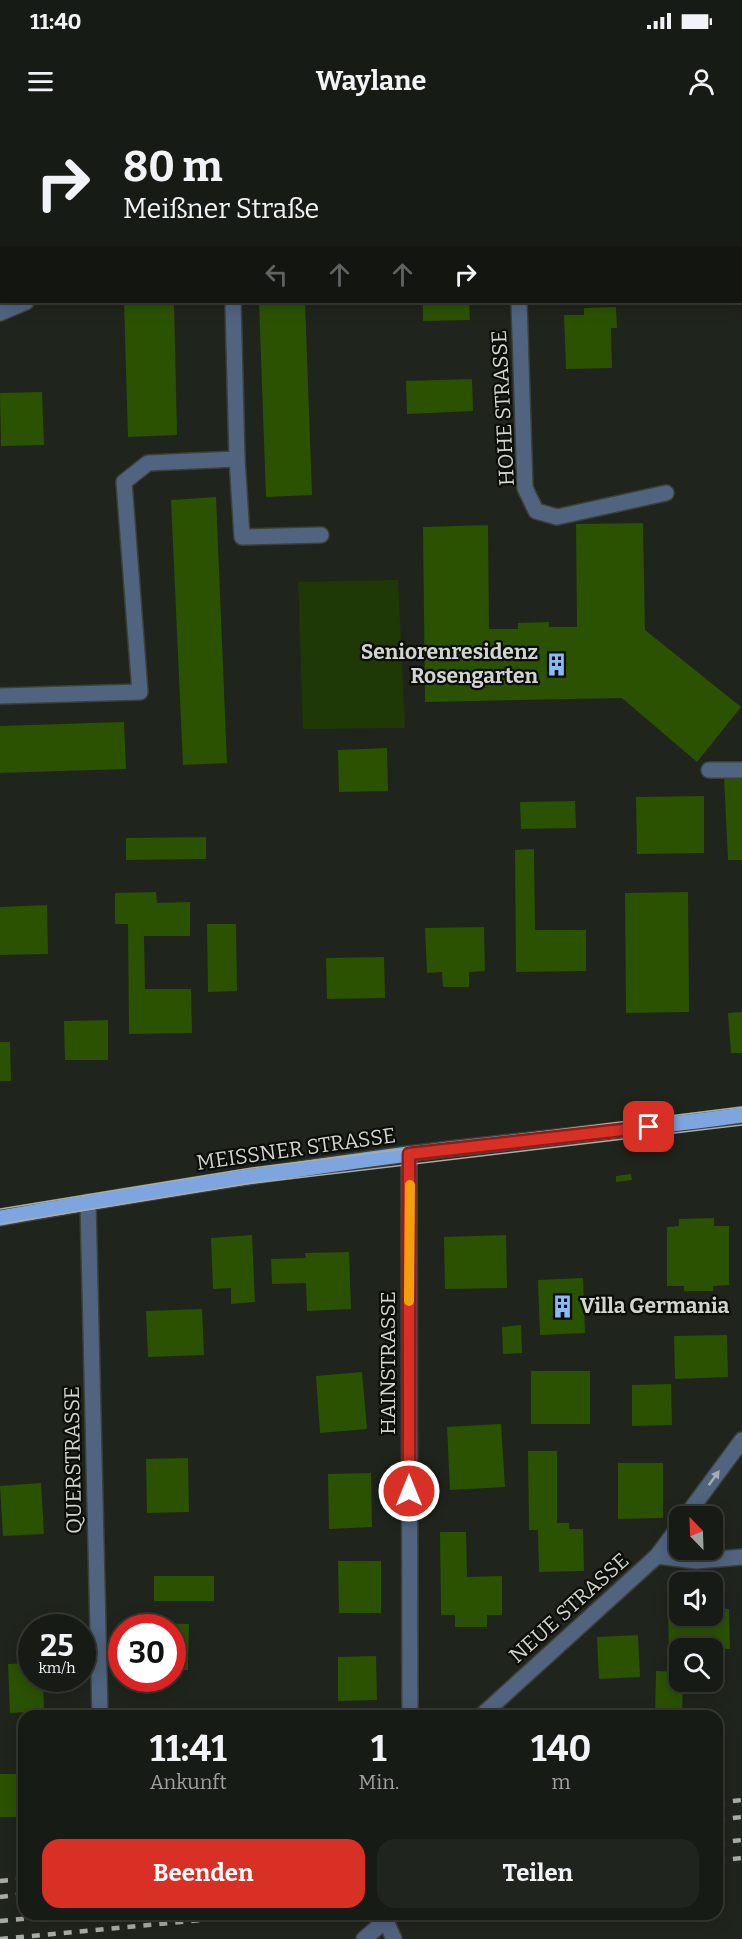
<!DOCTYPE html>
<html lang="de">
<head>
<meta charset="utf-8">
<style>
	:root { --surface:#171b15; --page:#20241e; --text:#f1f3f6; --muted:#9ea1a0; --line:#363934; --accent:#d93025 }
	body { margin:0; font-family:Bitter,serif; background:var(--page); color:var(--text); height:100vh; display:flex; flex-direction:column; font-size:22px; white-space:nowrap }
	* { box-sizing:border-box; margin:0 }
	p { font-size:20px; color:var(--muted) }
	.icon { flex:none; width:33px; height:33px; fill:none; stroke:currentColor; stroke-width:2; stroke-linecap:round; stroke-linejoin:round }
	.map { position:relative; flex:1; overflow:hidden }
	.panel { position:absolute; left:18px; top:1590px; width:705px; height:210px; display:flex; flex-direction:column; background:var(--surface); border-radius:18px; box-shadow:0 3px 15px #0003,0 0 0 2px var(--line) }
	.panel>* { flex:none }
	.top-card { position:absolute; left:0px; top:0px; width:742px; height:183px; box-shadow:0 3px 15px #0003,0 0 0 2px var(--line); background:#171b15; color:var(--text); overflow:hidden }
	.needle { width:39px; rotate:337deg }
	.controls { position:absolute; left:669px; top:1386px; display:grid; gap:12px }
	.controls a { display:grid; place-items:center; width:54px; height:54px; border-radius:12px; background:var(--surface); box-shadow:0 3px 15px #0003,0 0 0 2px var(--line); font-size:30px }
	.speed { position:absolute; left:18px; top:1494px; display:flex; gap:12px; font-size:30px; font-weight:700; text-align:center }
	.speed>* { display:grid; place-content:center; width:78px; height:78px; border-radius:50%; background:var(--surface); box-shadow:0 3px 15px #0003,0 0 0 2px var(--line); line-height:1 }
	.speed small { font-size:15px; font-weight:400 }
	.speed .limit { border:9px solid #d22; background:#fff; color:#111 }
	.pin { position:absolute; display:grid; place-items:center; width:51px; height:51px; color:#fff; margin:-26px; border-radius:12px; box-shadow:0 3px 9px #0006 }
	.me { position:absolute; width:66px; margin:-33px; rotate:0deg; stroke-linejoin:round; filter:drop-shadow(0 0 4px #0008) }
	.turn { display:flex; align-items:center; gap:21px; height:126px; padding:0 24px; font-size:27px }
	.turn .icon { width:78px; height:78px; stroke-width:2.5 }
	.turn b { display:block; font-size:42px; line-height:51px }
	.lanes { display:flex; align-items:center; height:57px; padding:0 24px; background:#0003; justify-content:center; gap:30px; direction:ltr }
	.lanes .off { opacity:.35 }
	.eta { display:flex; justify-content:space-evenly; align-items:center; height:102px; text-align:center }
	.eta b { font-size:36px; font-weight:700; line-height:42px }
	.primary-button { display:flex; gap:12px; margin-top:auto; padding:12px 24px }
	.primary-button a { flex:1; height:69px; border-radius:18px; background:var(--accent); color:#fff; font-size:24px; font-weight:700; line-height:69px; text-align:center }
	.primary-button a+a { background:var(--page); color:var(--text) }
	.status { display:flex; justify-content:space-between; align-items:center; height:42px; padding:0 30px; background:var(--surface); direction:ltr }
	.status svg { height:16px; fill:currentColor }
	header { display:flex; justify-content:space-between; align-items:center; height:78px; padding:0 24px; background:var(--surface); font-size:27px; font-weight:700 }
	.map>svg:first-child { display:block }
	.green { fill:#1f3906 }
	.building { fill:#2b5200 }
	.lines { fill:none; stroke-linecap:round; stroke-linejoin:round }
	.minor-casing { stroke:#3b4039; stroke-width:18 }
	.major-casing { stroke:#3b4039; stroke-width:18 }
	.minor { stroke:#506480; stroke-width:15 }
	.major { stroke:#7da5df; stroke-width:15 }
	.tram { stroke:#a9ada7; stroke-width:1.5 }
	.rail { stroke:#a9ada7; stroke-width:4.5; stroke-dasharray:8 8; stroke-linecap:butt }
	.oneway { fill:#a4adb3 }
	.route-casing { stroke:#8d1f18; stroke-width:15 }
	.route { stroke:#d93025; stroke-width:10 }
	.slow { stroke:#f59e0b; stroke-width:10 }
	.labels { text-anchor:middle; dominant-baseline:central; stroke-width:4.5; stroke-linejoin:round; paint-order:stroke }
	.street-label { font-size:21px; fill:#d1d4cf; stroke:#0b0d09 }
	.poi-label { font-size:21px; font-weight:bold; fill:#d1d4cf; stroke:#0b0d09; text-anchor:end }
</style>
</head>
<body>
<div class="status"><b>11:40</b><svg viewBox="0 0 49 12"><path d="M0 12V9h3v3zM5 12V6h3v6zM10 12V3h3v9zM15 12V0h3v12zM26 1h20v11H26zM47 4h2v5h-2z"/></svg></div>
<header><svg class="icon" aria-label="menu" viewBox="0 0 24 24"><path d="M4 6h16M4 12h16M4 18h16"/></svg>Waylane<svg class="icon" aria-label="person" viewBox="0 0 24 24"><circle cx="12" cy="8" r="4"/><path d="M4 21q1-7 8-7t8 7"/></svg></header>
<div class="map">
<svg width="742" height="1819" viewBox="0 0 742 1819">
	<rect width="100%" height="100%" fill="#1f241c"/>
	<path class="green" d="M398 460 405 608 303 609 298 462Z"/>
	<g class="building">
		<path d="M124 182H174L177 315 128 317Z"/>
		<path d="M259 182H305L312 375 266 377Z"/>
		<path d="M423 182H469L470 200 423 201Z"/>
		<path d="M616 187 617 208H611L612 248 566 249 564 195H584V188Z"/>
		<path d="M472 259 473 291 407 294 406 261Z"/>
		<path d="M42 272 44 325 1 326 0 273Z"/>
		<path d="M216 377 227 643 183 645 171 380Z"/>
		<path d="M643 403 645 510 741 587 697 642 622 578 425 582 423 407 488 405 489 509H518V503L549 502V507H577L576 404Z"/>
		<path d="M124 602 126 649 0 653V606Z"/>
		<path d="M387 628 388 671 339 672 338 630Z"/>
		<path d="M724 656H742V740H728Z"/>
		<path d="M704 676V733L637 734 636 677Z"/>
		<path d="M575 681 576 708 521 709 520 682Z"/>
		<path d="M206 717V739L126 740V718Z"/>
		<path d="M534 729 535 810H586V851L516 852 515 730Z"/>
		<path d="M156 772 157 783 190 782V816H144L145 869H191L192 913 129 914 128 804H115V773Z"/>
		<path d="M688 772 689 892 626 893 625 773Z"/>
		<path d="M47 785 48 834 0 835V787Z"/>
		<path d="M207 804H236L237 871 208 872Z"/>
		<path d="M484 807 485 851 469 852V867H443L442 852 427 853 425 808Z"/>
		<path d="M384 837 385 878 327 879 326 838Z"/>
		<path d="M742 892V933H731L728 893Z"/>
		<path d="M108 900V940H65L64 901Z"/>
		<path d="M0 922H10L11 961H0Z"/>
		<path d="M631 1054 632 1060 616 1062V1056Z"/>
		<path d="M714 1098V1106H729V1165L713 1166V1171H684V1166H667V1107L679 1106V1099Z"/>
		<path d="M252 1115 255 1182 231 1184V1168L213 1169 211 1118Z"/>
		<path d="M506 1115 507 1168 445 1169 444 1117Z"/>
		<path d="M349 1132 351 1189 307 1191 306 1163 272 1164 271 1139 306 1138 305 1133Z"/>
		<path d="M583 1158 585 1213 540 1215 538 1160Z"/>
		<path d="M202 1189 204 1235 148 1237 146 1191Z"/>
		<path d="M521 1205 522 1233 503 1234 502 1207Z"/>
		<path d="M727 1215 728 1257 675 1259 674 1216Z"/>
		<rect x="531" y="1251" width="59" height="53"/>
		<path d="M362 1252 367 1309 320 1313 316 1256Z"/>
		<path d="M671 1264 672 1305 632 1306V1265Z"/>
		<path d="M501 1304 505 1367 450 1370 447 1307Z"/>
		<path d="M528 1331H557V1403H569V1409H583L584 1451 539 1452 538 1410H529Z"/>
		<path d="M188 1338 189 1392 147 1393 146 1339Z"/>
		<path d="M618 1343H663V1398L618 1399Z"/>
		<path d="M371 1353 372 1407 329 1409 328 1354Z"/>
		<path d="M41 1363 44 1414 3 1416 0 1366Z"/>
		<path d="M440 1412H466L467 1457 502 1456V1495H487V1507H455V1495H441Z"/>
		<path d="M338 1441H381V1493H339Z"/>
		<rect x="154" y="1456" width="60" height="25"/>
		<path d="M712 1489H729L730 1529 680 1528V1531H669L668 1490H680V1496H712Z"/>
		<path d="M142 1503 189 1504 188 1550H172V1508H142Z"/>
		<path d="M638 1515 640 1557 599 1559 597 1517Z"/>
		<path d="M376 1536 377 1580 338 1581V1537Z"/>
		<path d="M32 1543V1558H43L44 1591 10 1593 8 1544Z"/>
		<path d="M656 1551 680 1552V1562H683L682 1596H655Z"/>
		<rect x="0" y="1654" width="24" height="43"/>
	</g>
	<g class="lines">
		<defs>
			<g id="minor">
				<path d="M185 0V2"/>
				<path d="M514 0 515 2"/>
				<path d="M402 2 405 0"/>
				<path d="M519 182 525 368 536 391 557 397 666 373"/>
				<path d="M0 193 26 182"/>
				<path d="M237 339 242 417 321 415"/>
				<path d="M0 576 140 572 124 362 148 343 237 339 233 182"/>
				<path d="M709 650H742"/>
				<path d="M409 1034 410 1596"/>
				<path d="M88 1082 100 1596"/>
				<path d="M686 1396 742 1320"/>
				<path d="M657 1436 696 1441 742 1437"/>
				<path d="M481 1596 657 1436 680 1405"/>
				<path d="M386 1801 394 1819"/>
				<path d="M364 1819 393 1794"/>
			</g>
			<path id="major" d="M0 1098C136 1074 272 1052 408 1034 519 1020 631 1011 742 995"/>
		</defs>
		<use href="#minor" class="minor-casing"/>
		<use href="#major" class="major-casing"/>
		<use href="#minor" class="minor"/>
		<use href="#major" class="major"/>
		<g class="tram">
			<path d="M0 1089 252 1048 742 987"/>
			<path d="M0 1104 246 1064 742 1005"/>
		</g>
		<g class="rail">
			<path d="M717 1683 742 1680"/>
			<path d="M717 1700 742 1697"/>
			<path d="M717 1723 742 1720"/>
			<path d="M717 1741 742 1738"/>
			<path d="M0 1761 24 1759"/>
			<path d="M0 1777 24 1774"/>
			<path d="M0 1801 77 1794"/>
			<path d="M0 1819 265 1794"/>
		</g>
	</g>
	<defs><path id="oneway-solid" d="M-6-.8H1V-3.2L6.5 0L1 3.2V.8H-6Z" transform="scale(1.5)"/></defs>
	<use class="oneway" href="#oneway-solid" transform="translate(714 1358) rotate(-54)"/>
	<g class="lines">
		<defs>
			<path id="route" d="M409 1371V1034L649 1007"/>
		</defs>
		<use href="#route" class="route-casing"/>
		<use href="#route" class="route"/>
		<path class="slow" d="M409 1181 410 1065"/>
	</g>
	<defs>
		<symbol id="building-bare" viewBox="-9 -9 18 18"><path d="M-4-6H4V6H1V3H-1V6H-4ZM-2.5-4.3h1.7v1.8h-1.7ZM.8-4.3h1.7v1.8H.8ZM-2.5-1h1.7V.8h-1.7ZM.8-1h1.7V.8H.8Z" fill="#8bbafc" stroke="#0b0d09" stroke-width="2.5" paint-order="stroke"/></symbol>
	</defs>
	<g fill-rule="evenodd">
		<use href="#building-bare" x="540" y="528" width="33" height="33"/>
		<use href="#building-bare" x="546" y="1170" width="33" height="33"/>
	</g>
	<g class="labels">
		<g class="street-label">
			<text transform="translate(503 288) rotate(-93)">HOHE STRASSE</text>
			<text transform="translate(296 1029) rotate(-8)">MEISSNER STRASSE</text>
			<text transform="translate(388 1243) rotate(-90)">HAINSTRASSE</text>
			<text transform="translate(73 1340) rotate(-91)">QUERSTRASSE</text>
			<text transform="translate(569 1488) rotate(-42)">NEUE STRASSE</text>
		</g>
		<g class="poi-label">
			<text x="538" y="532">Seniorenresidenz<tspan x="538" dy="24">Rosengarten</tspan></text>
			<text x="580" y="1186" text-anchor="start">Villa Germania</text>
		</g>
	</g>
</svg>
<div class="controls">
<a><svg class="needle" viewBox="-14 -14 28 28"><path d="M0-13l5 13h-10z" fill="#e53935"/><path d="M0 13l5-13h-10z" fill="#9ea1a0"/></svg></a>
<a><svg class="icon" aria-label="sound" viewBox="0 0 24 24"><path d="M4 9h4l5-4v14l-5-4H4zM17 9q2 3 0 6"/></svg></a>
<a><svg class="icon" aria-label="search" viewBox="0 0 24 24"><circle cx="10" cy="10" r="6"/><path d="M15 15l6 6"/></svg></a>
</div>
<div class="speed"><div>25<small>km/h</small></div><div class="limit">30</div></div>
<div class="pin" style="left:649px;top:1007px;background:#d93025"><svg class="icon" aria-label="arrive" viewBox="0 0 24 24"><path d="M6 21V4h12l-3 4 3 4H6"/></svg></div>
<svg class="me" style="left:409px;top:1371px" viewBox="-20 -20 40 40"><circle r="17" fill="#d93025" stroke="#fff" stroke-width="3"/><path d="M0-11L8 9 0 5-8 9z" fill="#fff"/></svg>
<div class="top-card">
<div class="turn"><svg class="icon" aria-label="right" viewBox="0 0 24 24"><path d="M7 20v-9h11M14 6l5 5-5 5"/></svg><div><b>80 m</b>Meißner Straße</div></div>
<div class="lanes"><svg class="icon off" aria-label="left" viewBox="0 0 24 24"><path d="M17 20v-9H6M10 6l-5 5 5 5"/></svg><svg class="icon off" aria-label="ahead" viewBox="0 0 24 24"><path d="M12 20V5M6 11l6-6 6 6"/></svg><svg class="icon off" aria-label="ahead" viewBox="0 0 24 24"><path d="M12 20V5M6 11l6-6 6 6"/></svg><svg class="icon" aria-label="right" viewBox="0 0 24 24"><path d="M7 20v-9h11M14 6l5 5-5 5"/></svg></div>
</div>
<section class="panel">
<div class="eta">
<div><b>11:41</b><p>Ankunft</p></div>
<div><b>1</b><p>Min.</p></div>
<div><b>140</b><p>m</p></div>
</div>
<div class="primary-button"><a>Beenden</a><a>Teilen</a></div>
</section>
</div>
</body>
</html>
